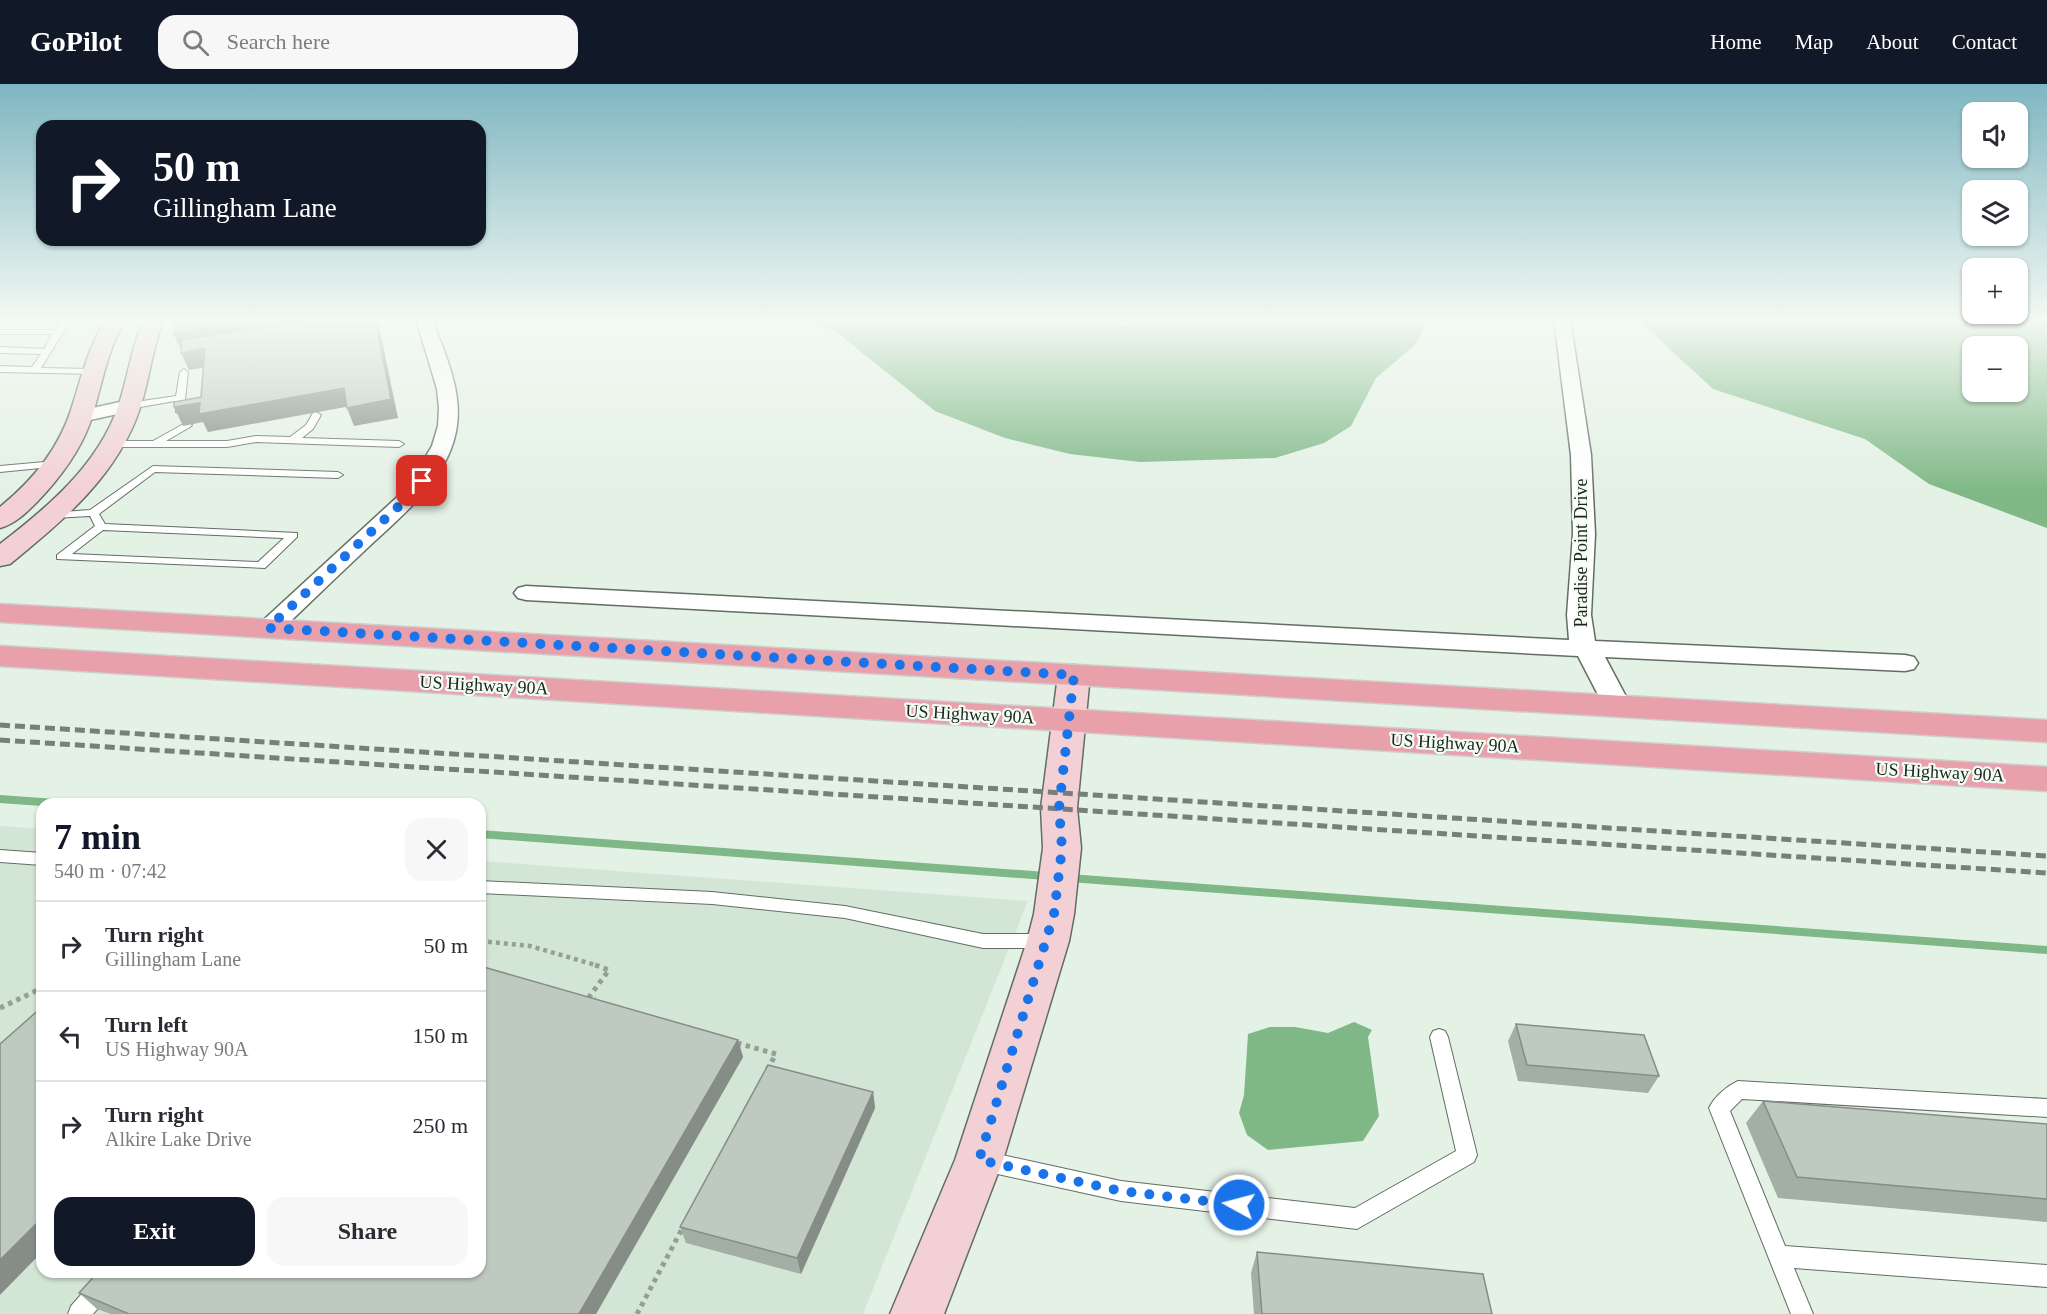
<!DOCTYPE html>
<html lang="en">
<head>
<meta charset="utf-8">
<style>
	:root { --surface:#fff; --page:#f7f7f7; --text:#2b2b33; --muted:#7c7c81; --line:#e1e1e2; --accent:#111827 }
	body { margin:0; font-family:"Times New Roman",serif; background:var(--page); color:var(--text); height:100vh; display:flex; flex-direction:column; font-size:22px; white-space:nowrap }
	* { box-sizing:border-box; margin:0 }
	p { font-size:20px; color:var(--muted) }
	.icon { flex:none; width:33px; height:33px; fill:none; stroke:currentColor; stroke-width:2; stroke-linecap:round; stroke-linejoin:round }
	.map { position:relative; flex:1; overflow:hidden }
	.panel { position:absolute; left:36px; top:714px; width:450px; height:480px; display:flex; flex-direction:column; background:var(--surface); border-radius:18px; box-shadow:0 2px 4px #0004 }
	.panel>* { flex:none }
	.guide { position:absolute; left:36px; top:36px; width:450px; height:126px; border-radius:18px; box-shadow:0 2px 4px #0004; background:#111827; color:#fff; overflow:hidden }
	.controls { position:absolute; left:1962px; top:18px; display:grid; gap:12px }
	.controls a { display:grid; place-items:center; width:66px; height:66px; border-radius:12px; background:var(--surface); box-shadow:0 2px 4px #0004; font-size:30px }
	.pin { position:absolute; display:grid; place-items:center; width:51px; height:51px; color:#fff; margin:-26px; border-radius:12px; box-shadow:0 3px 9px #0006 }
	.me { position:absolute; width:66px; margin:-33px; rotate:277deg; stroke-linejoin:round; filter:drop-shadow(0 0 4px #0008) }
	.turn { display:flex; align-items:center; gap:21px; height:126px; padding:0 18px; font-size:27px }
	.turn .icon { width:78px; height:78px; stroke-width:2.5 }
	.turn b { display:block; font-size:42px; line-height:51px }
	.round { display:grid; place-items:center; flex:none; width:63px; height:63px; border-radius:18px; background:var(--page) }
	.head { display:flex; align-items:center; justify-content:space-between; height:102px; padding:0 18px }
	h1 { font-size:36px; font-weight:700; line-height:45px; color:var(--accent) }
	.primary-button { display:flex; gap:12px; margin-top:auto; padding:12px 18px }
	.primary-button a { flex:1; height:69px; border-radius:18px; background:var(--accent); color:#fff; font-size:24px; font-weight:700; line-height:69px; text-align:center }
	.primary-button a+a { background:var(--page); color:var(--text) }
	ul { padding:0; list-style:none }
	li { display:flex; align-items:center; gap:18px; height:90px; padding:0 18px; border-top:2px solid var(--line) }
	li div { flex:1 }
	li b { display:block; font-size:22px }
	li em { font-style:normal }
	header { display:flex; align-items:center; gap:36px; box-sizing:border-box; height:84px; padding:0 30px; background:var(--accent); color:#fff }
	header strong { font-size:28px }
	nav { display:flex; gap:33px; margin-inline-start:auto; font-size:21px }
	.search { width:420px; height:54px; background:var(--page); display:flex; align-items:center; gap:15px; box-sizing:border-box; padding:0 21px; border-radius:18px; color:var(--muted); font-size:22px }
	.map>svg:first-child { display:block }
	.built { fill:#d3e6d5 }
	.water { fill:#7fb886; fill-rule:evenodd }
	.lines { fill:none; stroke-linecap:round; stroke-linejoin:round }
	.stream { stroke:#7fb886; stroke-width:8 }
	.lane-casing { stroke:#626d63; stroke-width:2 }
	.street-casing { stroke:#626d63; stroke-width:3 }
	.secondary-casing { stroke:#626d63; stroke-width:3 }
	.primary-casing { stroke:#cecece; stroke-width:3 }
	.path-far1 { stroke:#959f96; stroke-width:4.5; stroke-dasharray:4 4; stroke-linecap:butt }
	.path { stroke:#959f96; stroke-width:5; stroke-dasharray:4.5 4.5; stroke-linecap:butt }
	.lane { fill:#fff; fill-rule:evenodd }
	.street { fill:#fff; fill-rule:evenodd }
	.secondary { fill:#f3d0d4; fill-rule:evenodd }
	.primary { fill:#e8a0aa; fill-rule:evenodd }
	.rail { stroke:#777f78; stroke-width:5; stroke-dasharray:10 5; stroke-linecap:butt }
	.wall { fill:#a3aea4 }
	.shaded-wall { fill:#858d86 }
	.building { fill:#becabf; stroke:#858d86; stroke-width:1.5 }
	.route { stroke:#1a73e8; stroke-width:10; stroke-dasharray:0 18 }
	.labels { text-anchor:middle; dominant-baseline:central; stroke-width:4.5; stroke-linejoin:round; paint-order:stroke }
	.street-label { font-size:18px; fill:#1e221e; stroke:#f2fef3 }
</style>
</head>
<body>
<header>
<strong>GoPilot</strong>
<div class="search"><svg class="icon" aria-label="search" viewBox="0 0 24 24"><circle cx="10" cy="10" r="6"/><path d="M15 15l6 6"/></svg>Search here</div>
<nav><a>Home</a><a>Map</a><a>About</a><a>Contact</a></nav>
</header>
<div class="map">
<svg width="2047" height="1230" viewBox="0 0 2047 1230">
	<rect width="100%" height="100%" fill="#e4f1e5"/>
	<path class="built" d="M0 742 42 745V1188H480V777L1028 817 863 1230H0Z"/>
	<g class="water">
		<path d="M806 235H1076L1094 241 1127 242 1171 235H1427L1417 259 1376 294 1351 342 1324 359 1275 374 1140 378 1070 370 1005 354 935 327 835 247 810 240Z"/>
		<path d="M1637 235H2047V444L1929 400 1865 355 1713 305ZM1972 262H2018V308H1972Z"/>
		<path d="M1354 938 1372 946 1368 953 1379 1032 1363 1057 1268 1066 1247 1051 1239 1029 1244 1011 1248 950 1270 943H1295L1328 949Z"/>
	</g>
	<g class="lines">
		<g class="stream">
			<path d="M0 715 70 720"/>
			<path d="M480 750 1046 792"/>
			<path d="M1069 794 2047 866"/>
		</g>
		<defs>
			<g id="lane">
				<path d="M62 235H95L91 237 69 239 41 284 92 285 95 286V290L0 288V282L32 283 41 270 0 269V263L44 265 52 250H0V246H56Z"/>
				<path d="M184 285 188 288 184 325 189 327V331L176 328 175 317 129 325 124 322 129 319 176 312 180 288Z"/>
				<path d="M316 328 321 331 313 345 302 354 399 357 404 360 399 363 256 358 227 363H114L109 360 114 357H153L187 338 192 341 190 343 166 357H227L256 352 290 353 306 341 313 329Z"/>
				<path d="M56 377 60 378V382L0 388V382Z"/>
				<path d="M153 382 338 388 343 391 338 394 155 388 99 430 105 440 297 449V453L265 484 57 475V471L95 442 90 432 53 434 48 431 49 429 90 426ZM103 446 284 454 258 478 72 470Z"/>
				<path d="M0 766 42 769V781L0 778Z"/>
				<path d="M480 797 712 808 845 822 983 850H1046L1052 852 1054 857 1052 862 1046 864H983L845 834 712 820 480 809Z"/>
				<path d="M1439 945 1445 947 1448 953 1477 1071 1474 1078 1357 1145 1121 1117 984 1087 977 1084 974 1077 977 1070 984 1067 1121 1097 1355 1124 1456 1067 1430 953 1433 947Z"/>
				<path d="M1738 997 2047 1015V1033L1742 1015 1730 1027 1785 1162 2047 1181V1203L1794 1184 1813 1230H1791L1709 1024C1714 1013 1727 1002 1738 997Z"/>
				<path d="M101 1188H126L123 1196 93 1230H68L71 1222Z"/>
			</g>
			<g id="street">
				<path d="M416 235H432C444 268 462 305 457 341 450 397 397 435 360 471 332 497 305 524 277 550L268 553 259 550 255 545 259 540 407 404 432 362 438 342 439 324 437 305Z"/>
				<path d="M1554 235H1570L1591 371 1595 450 1591 531 1595 557 1905 571 1914 573 1918 579 1914 585 1905 587 1605 573 1631 622 1627 628 1617 631 1607 628 1578 572 526 516 518 514 514 509 518 504 526 502 1569 556 1567 531 1573 450 1571 371Z"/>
				<path d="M129 316 136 318 138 322 136 326 81 338 74 336 71 332 74 328Z"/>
			</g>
			<g id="secondary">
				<path d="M106 235H126C106 267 102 303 90 339 79 369 59 395 37 418 26 429 15 440 0 444V423C32 397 58 366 71 326 81 295 88 263 106 235Z"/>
				<path d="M144 235H164C152 264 150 294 140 324 118 391 63 437 10 480L0 482V460C48 423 97 382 118 323 128 294 131 263 144 235Z"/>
				<path d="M1074 581 1085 584 1090 591 1077 724 1081 764 1074 830 1069 857 1003 1076 944 1230H890L955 1076 1027 857 1034 830 1043 764 1041 724 1058 591 1063 584Z"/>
			</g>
			<g id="primary">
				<path d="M0 520 2047 636V658L0 538Z"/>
				<path d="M0 562 2047 683V707L0 582Z"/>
			</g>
		</defs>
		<use href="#lane" class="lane-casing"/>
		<use href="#street" class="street-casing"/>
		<use href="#secondary" class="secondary-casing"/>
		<use href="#primary" class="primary-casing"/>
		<path class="path-far1" d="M480 857 530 862 599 882"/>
		<g class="path">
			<path d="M595 881 609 886 589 913 595 915"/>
			<path d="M0 924 42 904"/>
			<path d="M737 959 776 970 767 986"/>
			<path d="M637 1230 683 1143"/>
		</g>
		<use href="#lane" class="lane"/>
		<use href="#street" class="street"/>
		<use href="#secondary" class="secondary"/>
		<use href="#primary" class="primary"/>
		<g class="rail">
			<path d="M0 641 2047 772"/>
			<path d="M0 656 2047 789"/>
		</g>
	</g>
	<g class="wall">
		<path d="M1516 940 1659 992 1648 1009 1518 997 1508 957Z"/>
		<path d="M738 956 743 973 596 1230H111L97 1225 79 1209Z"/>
		<path d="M873 1008 875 1024 801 1190 686 1159 680 1143Z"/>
		<path d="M1763 1017 2047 1040V1138L1778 1114 1746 1039Z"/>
		<path d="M1257 1168 1492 1230H1254L1251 1189Z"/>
	</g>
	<g class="shaded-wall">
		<path d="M261 235H363L181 266 173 249Z"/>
		<path d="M375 235H376L379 242 398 334 354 342 347 324Z"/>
		<path d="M205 264 213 282 189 286 181 269Z"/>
		<path d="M344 304 351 322 208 348 203 338 183 342 174 323 200 319Z"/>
		<path d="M738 956 743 973 596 1230H579Z"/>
		<path d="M873 1008 875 1024 801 1190 797 1174Z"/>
		<path d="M42 1134V1168L0 1211V1176Z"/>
	</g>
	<g class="building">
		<path d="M175 235H261L173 249Z"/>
		<path d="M313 235H375L391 315 347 324 344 304 199 330 200 319 174 323V318L201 313 205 264 181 269 182 256Z"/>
		<path d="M480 882 738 956 579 1230H129L79 1209 98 1188H480Z"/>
		<path d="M42 923V1134L0 1176V960Z"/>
		<path d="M1516 940 1644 951 1659 992 1527 981Z"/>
		<path d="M768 981 873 1008 797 1174 680 1143Z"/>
		<path d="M1763 1017 2047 1040V1115L1797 1093Z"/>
		<path d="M1257 1168 1483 1190 1492 1230H1262Z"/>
	</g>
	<linearGradient id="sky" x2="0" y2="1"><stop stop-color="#7eb6c1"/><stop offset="0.58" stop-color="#f3f9f3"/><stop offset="1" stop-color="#f3f9f3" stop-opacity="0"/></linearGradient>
	<rect width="2047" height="407" fill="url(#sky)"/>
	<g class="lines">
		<path class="route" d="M422 397 414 408 268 544 1074 591 1059 724 1062 764 1054 830 979 1076 1121 1107 1239 1121"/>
	</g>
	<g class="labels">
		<g class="street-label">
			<text transform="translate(1581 469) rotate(-90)">Paradise Point Drive</text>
			<text transform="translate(484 601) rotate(3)">US Highway 90A</text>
			<text transform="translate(970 630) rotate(3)">US Highway 90A</text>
			<text transform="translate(1455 659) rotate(3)">US Highway 90A</text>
			<text transform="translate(1940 688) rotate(3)">US Highway 90A</text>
		</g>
	</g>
</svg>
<div class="controls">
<a><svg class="icon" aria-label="sound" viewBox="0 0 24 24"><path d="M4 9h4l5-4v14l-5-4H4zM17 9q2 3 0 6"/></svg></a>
<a><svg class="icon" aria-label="layers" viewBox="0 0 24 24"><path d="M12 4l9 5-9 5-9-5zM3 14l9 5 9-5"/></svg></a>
<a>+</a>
<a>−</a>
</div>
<div class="pin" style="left:422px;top:397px;background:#d93025"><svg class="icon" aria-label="arrive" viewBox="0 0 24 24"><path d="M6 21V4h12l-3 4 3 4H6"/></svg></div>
<svg class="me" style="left:1239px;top:1121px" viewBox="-20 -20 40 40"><circle r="17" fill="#1a73e8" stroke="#fff" stroke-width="3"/><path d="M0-11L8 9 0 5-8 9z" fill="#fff"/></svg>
<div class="guide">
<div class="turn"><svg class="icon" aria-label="right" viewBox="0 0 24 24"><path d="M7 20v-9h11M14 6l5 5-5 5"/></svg><div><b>50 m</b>Gillingham Lane</div></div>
</div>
<section class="panel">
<div class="head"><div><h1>7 min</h1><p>540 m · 07:42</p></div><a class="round"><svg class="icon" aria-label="close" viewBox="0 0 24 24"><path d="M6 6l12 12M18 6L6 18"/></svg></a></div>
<ul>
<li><svg class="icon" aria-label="right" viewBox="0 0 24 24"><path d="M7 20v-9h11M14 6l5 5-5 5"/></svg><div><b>Turn right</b><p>Gillingham Lane</p></div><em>50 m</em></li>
<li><svg class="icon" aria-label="left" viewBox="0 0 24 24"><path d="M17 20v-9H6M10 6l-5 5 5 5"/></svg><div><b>Turn left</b><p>US Highway 90A</p></div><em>150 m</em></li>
<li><svg class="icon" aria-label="right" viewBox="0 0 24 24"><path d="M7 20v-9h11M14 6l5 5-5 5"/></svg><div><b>Turn right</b><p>Alkire Lake Drive</p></div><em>250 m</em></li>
</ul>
<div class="primary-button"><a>Exit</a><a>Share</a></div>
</section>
</div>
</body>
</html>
